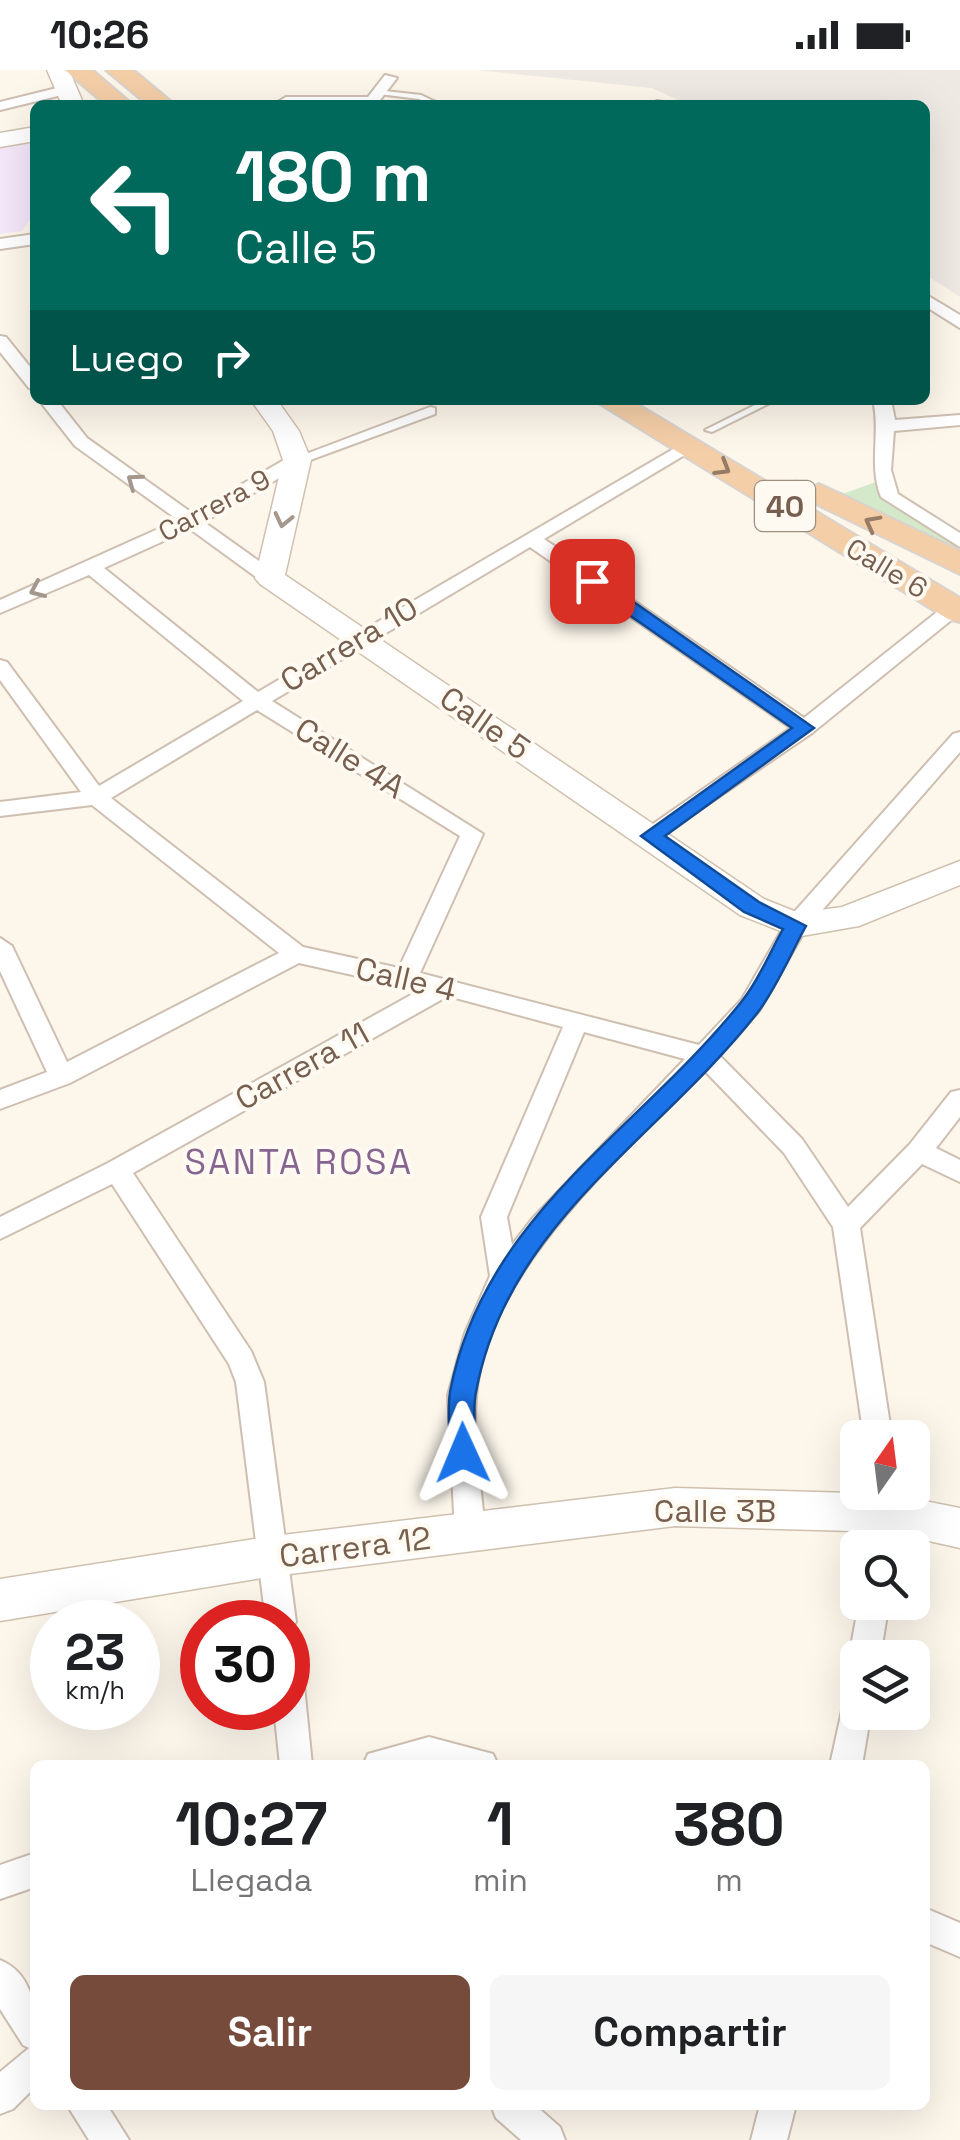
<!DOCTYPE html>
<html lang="es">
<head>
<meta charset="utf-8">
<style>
	:root { --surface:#fff; --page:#f6f6f6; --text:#202124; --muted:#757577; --accent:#764b3b }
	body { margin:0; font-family:"Space Grotesk",sans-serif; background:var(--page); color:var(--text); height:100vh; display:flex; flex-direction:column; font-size:38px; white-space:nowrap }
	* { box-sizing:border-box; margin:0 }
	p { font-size:32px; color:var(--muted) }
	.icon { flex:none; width:55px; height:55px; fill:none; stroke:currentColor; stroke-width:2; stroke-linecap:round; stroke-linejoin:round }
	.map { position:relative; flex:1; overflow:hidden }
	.side { position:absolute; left:30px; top:1690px; width:900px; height:350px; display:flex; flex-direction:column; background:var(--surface); border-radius:15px; box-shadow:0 10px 40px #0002 }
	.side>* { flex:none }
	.top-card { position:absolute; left:30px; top:30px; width:900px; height:305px; border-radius:15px; box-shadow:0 10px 40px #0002; background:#00695c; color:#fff; overflow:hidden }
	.needle { width:65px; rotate:14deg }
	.fabs { position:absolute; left:840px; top:1350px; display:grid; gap:20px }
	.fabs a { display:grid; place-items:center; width:90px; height:90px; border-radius:15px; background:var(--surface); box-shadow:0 10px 40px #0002; font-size:50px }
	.speed { position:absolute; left:30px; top:1530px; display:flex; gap:20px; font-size:50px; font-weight:700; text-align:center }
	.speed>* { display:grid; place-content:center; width:130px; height:130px; border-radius:50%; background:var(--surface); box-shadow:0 10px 40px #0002; line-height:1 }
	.speed small { font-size:25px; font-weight:400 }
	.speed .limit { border:15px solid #d22; background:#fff; color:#111 }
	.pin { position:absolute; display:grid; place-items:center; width:85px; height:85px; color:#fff; margin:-42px; border-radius:20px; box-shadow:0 5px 15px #0006 }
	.me { position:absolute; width:110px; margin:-55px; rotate:359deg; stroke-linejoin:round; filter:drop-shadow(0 0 8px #0008) }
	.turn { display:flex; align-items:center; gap:35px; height:210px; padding:0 40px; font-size:45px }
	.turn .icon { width:130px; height:130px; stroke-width:2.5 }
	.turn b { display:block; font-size:70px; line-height:85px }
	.then { display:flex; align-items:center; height:95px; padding:0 40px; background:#0003; gap:20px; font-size:38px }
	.eta { display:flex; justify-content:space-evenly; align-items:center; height:170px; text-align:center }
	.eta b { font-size:60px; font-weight:600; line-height:70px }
	.button { display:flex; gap:20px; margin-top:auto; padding:20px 40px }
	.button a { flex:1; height:115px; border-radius:15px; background:var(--accent); color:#fff; font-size:40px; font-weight:600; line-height:115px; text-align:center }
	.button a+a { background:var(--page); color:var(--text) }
	.status { display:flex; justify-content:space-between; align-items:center; height:70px; padding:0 50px; background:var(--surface); direction:ltr }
	.status svg { height:28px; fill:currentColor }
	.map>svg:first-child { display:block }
	.industrial { fill:#eee9e3 }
	.education { fill:#f3e7f9 }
	.green { fill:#d4e9c9 }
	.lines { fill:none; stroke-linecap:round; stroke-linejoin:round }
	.service-casing { stroke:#cebfb1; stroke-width:4 }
	.pedestrian-casing { stroke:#cebfb1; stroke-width:4 }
	.minor-casing { stroke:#cebfb1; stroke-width:4 }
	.secondary-casing { stroke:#d0c0ae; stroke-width:3 }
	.trunk-casing { stroke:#d9d2ce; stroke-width:4 }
	.service { fill:#fff; fill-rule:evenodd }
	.pedestrian { fill:#fff; fill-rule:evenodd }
	.minor { fill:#fff; fill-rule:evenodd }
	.secondary { fill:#fff; fill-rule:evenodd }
	.trunk { fill:#f4cea7; fill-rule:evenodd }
	.oneway { stroke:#967b65 }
	.oneway2 { stroke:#a6978d }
	.route { fill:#1a73e8; stroke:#114b97; stroke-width:2.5 }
	.labels { text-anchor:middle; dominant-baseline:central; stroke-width:8; stroke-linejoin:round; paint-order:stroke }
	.far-street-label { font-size:28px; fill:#765f4f; stroke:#fefaf2 }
	.shield { fill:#fefaf2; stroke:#9f8e80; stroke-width:2.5 }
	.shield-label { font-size:30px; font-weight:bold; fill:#765f4f }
	.street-label { font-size:32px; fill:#765f4f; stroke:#fefaf2 }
	.neighbourhood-label { font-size:35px; letter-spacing:2.5px; fill:#866691; stroke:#fefaf2 }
</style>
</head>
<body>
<div class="status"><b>10:26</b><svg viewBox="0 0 49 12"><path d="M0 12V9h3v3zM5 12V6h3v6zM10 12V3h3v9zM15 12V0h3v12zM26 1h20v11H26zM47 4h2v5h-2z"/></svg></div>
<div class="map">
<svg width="960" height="2070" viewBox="0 0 960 2070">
	<rect width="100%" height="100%" fill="#fcf6eb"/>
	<path class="industrial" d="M476 0H960V227L925 204V35H689L652 18Z"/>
	<path class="education" d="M35 71V142L22 161 0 164V77Z"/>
	<path class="green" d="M794 409 845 423 881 410 890 427 960 471V494L874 455Z"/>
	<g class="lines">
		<defs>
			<g id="service">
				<path d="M376 20 421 25 442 35H432L419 29 379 24H376Z"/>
				<path d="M765 330H776L712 362 705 360Z"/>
			</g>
			<path id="pedestrian" d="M430 337 435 338V344L302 393 290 390Z"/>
			<g id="minor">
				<path d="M385 5 397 8 377 34 273 35 286 27H368Z"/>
				<path d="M65 16 72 20 70 23 0 40V32Z"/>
				<path d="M657 31 663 32 665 35H650Z"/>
				<path d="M35 164V174L0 179V169Z"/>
				<path d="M925 224 960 245V258L925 236Z"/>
				<path d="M0 266 6 267 35 303V319L29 318 0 282Z"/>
				<path d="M39 330H57L87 368 192 443 291 386H303V394L204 452 277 504V512H263L190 459 104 498 258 622 687 371 693 372V380L544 469 804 648 947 534H960V543L812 663 651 773 643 771 640 766 643 761 791 658 530 477 272 631 483 764 420 903 699 975 742 929 788 849 953 664 960 662V682L805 860 759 941 719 985 802 1069 848 1137 910 1074 951 1022 960 1020V1047L936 1078 960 1090V1112L922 1094 860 1158 892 1368H864L833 1157 784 1083 704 1000C621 1088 487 1199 476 1326 472 1370 482 1419 485 1463L480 1472 470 1476 460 1472 455 1463 448 1325 465 1263 490 1206 481 1147 563 957 448 926 133 1103 251 1281 264 1312 296 1552 288 1564V1552H266L236 1312 229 1294 112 1114 0 1169V1147L108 1093 420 920 299 893 70 1013 0 1039V1020L47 1002 0 901V868L12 876 67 992 279 883 92 735 0 746V732L81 722 0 610V590L7 592 99 716 243 631 89 505 0 543V530L178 450 75 376ZM257 640 460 766 399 898 303 877 111 728ZM584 962 685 989 532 1149 512 1175 507 1147Z"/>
				<path d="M873 330H891L895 350 960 345V355L894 361 891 400 898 424 960 463V477L881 427C868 394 881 363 873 330Z"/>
				<path d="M872 1422H901L904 1443 898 1478H868L874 1443Z"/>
				<path d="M859 1532H889L880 1588H858V1600L849 1588Z"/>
				<path d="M288 1601 299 1606 304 1616 312 1695H280L274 1638H288Z"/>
				<path d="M858 1613V1642H871L862 1695H830L847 1618Z"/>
				<path d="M429 1667 493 1684 498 1695H363L368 1684Z"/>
				<path d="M35 1783V1817L0 1829V1795Z"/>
				<path d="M925 1838 960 1853V1887L925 1872Z"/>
				<path d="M0 1890C47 1909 35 1976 35 2017L13 2039 0 2044V2002L29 1978 23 1975 0 1939Z"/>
				<path d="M67 2035H107L129 2070H89Z"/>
				<path d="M491 2035H535L560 2057 565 2070H521L496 2048Z"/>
				<path d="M760 2035H796L787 2070H751Z"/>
			</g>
			<g id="secondary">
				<path d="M47 0H69L84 35H62Z"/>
				<path d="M35 57V71L0 77V63Z"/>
				<path d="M251 330H277L299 361 311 390 285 505 764 829 799 843 842 837 960 791V815L859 856 796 867 740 845 260 514 255 508 283 390 273 361Z"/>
				<path d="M675 1418 889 1424 960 1438V1478L889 1462 675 1456 274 1506 0 1551V1509L274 1466Z"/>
			</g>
			<g id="trunk">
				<path d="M65 0H92L133 35H106Z"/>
				<path d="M106 0H133L175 35H148Z"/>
				<path d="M594 330H630L960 528V552L948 549Z"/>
				<path d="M819 414 960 481V504L808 430 803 423Z"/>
			</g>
		</defs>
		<use href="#service" class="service-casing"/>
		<use href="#pedestrian" class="pedestrian-casing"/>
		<use href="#minor" class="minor-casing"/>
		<use href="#secondary" class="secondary-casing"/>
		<use href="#trunk" class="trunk-casing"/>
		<use href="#service" class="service"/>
		<use href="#pedestrian" class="pedestrian"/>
		<use href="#minor" class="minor"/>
		<use href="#secondary" class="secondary"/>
		<use href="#trunk" class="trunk"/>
	</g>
	<defs><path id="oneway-chevron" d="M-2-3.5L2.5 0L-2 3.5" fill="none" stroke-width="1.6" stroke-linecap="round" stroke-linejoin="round" transform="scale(2.5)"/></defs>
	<g class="oneway">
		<use href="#oneway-chevron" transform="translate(723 398) rotate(31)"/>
		<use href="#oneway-chevron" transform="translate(872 453) rotate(-152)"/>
	</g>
	<g class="oneway2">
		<use href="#oneway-chevron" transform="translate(134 411) rotate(-144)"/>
		<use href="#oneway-chevron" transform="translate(283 450) rotate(103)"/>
		<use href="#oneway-chevron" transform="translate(37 520) rotate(156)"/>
	</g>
	<path class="route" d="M586 507H598L814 658 665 766 759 832 806 856C791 883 777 917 758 942 659 1069 507 1152 476 1322 472 1341 476 1364 476 1383L472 1391H454L450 1383C450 1364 447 1341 450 1322 484 1144 637 1063 742 931 759 910 770 882 783 859L744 842 641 766 792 658 586 515Z"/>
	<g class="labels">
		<g class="far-street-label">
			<text transform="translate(214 435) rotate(-28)">Carrera 9</text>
			<text transform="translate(887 498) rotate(31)">Calle 6</text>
		</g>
		<rect class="shield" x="755" y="411" width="60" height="50" rx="8"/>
		<g class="shield-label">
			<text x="785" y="436">40</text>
		</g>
		<g class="street-label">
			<text transform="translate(349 574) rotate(-31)">Carrera 10</text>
			<text transform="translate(485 653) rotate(35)">Calle 5</text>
			<text transform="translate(350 688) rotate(32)">Calle 4A</text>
			<text transform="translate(406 909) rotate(13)">Calle 4</text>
			<text transform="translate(302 996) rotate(-29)">Carrera 11</text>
			<text x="715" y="1441">Calle 3B</text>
			<text transform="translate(355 1477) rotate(-7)">Carrera 12</text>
		</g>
		<g class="neighbourhood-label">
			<text x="299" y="1092">SANTA ROSA</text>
		</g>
	</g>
</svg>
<div class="fabs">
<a><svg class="needle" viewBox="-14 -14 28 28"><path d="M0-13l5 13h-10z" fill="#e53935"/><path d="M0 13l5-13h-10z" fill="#757577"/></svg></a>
<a><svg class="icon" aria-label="search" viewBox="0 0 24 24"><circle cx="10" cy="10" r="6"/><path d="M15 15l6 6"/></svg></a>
<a><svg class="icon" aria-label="layers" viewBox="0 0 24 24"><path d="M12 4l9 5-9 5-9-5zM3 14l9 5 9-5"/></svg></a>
</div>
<div class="speed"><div>23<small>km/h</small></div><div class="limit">30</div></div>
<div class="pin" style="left:592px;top:511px;background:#d93025"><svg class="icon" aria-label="arrive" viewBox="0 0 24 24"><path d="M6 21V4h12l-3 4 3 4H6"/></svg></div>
<svg class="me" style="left:463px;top:1383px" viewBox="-20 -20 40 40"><path d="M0-17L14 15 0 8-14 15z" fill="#1a73e8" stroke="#fff" stroke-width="4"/></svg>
<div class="top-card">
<div class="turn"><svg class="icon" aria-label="left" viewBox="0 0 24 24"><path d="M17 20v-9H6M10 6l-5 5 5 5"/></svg><div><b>180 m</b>Calle 5</div></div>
<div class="then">Luego<svg class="icon" aria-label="right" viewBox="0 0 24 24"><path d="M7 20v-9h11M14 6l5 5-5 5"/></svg></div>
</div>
<section class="side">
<div class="eta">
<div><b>10:27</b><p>Llegada</p></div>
<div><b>1</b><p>min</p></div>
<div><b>380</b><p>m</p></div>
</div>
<div class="button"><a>Salir</a><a>Compartir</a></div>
</section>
</div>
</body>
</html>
